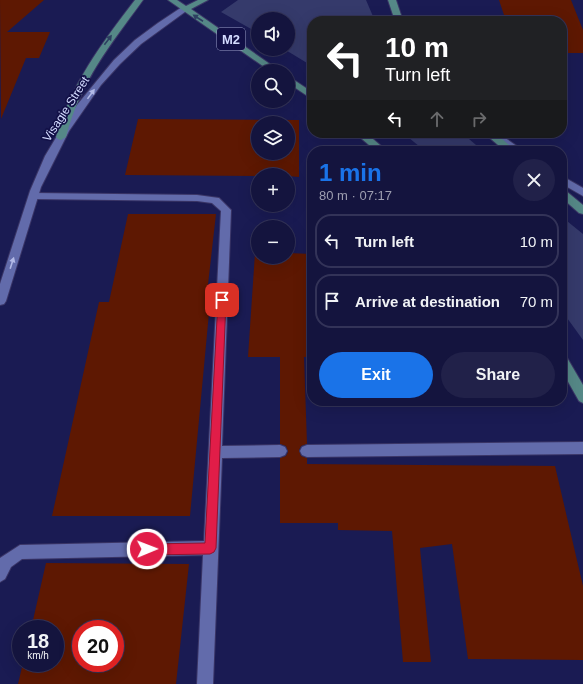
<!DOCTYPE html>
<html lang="en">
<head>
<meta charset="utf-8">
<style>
	:root { --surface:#14143e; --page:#212149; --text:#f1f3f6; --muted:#9d9eb0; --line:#333358; --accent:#1a73e8 }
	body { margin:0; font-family:Helvetica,sans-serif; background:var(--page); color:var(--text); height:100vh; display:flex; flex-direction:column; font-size:15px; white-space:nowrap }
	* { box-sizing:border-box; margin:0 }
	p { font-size:13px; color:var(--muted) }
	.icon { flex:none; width:22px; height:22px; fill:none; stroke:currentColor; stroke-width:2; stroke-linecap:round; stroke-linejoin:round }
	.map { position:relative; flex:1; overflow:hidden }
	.panel { position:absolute; left:307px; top:146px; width:260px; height:260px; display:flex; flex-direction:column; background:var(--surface); border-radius:16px; box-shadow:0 4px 16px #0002,0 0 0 1px var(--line) }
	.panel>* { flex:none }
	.top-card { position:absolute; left:307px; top:16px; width:260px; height:122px; border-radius:16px; box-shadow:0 4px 16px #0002,0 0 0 1px var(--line); background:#202124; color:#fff; overflow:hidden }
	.fabs { position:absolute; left:251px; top:12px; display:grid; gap:8px }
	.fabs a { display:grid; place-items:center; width:44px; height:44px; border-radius:50%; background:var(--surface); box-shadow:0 4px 16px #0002,0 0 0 1px var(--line); font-size:20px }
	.speed { position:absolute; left:12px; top:620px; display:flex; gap:8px; font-size:20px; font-weight:700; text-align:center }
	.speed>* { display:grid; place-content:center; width:52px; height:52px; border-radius:50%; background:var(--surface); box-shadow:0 4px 16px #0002,0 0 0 1px var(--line); line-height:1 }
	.speed small { font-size:10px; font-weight:400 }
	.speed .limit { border:6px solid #d22; background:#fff; color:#111 }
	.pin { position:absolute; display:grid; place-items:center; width:34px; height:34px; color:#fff; margin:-17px; border-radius:8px; box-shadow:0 2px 6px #0006 }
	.me { position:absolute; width:44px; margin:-22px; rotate:89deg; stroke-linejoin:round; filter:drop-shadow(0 0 3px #0008) }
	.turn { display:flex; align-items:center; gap:14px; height:84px; padding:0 12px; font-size:18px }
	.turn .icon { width:52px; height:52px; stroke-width:2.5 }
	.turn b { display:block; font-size:28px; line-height:34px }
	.lanes { display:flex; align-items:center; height:38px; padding:0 12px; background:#0003; justify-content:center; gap:20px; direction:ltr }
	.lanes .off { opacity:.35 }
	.round { display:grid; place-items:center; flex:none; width:42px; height:42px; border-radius:21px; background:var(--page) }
	.head { display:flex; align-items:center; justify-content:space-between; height:68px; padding:0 12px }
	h1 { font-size:24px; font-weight:600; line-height:30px; color:var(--accent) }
	.button { display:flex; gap:8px; margin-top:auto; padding:8px 12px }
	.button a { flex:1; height:46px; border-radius:24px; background:var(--accent); color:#fff; font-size:16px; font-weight:600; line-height:46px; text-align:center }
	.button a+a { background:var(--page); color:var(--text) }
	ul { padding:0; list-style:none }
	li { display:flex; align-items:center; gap:12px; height:54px; margin:0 8px 6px; padding:0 4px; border:2px solid var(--line); border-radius:16px }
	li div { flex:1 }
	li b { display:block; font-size:15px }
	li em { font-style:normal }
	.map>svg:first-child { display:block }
	.green { fill:#353a6b }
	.building { fill:#5e1802; fill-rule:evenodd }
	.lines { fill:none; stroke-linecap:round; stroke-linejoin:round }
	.lane-casing { stroke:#3a3566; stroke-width:2 }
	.secondary-casing { stroke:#3a3566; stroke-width:2 }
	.primary-casing { stroke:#3a3566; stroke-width:2 }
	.lane { fill:#626bab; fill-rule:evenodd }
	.secondary { fill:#626bab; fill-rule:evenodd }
	.primary { fill:#558887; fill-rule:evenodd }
	.oneway { fill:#2d4061 }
	.oneway2 { fill:#b2b9e6 }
	.route { fill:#e11d48; stroke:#92132f }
	.labels { text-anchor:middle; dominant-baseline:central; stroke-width:3.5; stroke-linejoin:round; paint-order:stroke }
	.far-street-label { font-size:12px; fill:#d4dbff; stroke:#121047 }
	.shield { fill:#121047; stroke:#9a9ec8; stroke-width:1 }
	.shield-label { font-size:13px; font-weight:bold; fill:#d4dbff }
</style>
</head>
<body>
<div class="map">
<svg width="583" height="684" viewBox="0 0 583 684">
	<rect width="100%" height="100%" fill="#1a1b53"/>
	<g class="green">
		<path d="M238 0H366L375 21H312V66L284 49H288V19H258V33L221 12Z"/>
		<path d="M403 133H462L483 151H425Z"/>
		<path d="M562 217 583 234V340L562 311Z"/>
	</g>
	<g class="building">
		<path d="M0 0H44L7 32H50L39 58H26L1 119Z"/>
		<path d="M499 0H571L583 30V53H562V21H506Z"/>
		<path d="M138 119 299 120V177L288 176V175H258V176L125 175ZM258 123H288V153H258Z"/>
		<path d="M128 214H216L206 302H210L190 516H52L99 302H109Z"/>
		<path d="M255 253H258V257H288V253L312 254V357H304L307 444 301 446 299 450 301 456 307 458V464L555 466 583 586V660L468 659 452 544 420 548 431 662H403L392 531 338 530V523H280V458L286 456 288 452 286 446 280 444V357H248Z"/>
		<path d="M46 563 189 564 176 684H18L23 663H55V629H31ZM81 629H115V663H81Z"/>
	</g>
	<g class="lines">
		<defs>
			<g id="lane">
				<path d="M34 193 197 195 219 198 231 210 222 446 280 445 285 447 287 451 285 455 280 457 222 458 213 684H197L203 555 22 559 11 567 5 579 0 582V558L20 545 204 541 221 211 212 203 197 201 34 199 29 196Z"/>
				<path d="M583 442V454L307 457 302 455 300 451 302 447 307 445Z"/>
			</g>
			<g id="secondary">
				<path d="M182 7H185L189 9 141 44 120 64 101 85 69 131 41 187 6 301 4 304 0 305V284L30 191 45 156 60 131 77 105 114 60 135 40 158 23Z"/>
				<path d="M486 133H498L524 151H512Z"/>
				<path d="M562 176 583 188V196L562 184Z"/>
			</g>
			<g id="primary">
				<path d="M135 0H143C109 47 81 80 66 137L61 140 58 139 56 137C71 84 102 43 135 0Z"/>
				<path d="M168 0H177L186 6 198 0H208L191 9 280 71H270Z"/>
				<path d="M388 0H396L403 21H395Z"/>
				<path d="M288 76 312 92V99L288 83Z"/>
				<path d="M355 133H366L387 151H376Z"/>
				<path d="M484 133H495L516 151H505Z"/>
				<path d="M562 190 566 191 583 205V214L579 213 562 198Z"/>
				<path d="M562 355 566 356 583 385V403L579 401 562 371Z"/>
			</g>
		</defs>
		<use href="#lane" class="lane-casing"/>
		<use href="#secondary" class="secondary-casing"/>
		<use href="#primary" class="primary-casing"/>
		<use href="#lane" class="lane"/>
		<use href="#secondary" class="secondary"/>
		<use href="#primary" class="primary"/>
	</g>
	<defs><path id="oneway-solid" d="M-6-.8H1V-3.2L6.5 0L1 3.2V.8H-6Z"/></defs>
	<g class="oneway">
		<use href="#oneway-solid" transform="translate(198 18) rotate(-147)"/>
		<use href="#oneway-solid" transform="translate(108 40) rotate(-53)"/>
	</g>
	<g class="oneway2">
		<use href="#oneway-solid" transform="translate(91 94) rotate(-54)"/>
		<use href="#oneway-solid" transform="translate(12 263) rotate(-72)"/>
	</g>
	<path class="route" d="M222 297 226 300 216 548 214 552 210 554 147 555 143 553 141 549 143 545 147 544 205 543 218 300Z"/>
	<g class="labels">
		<g class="far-street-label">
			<text transform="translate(66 109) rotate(-57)">Visagie Street</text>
		</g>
		<rect class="shield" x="217" y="28" width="28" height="22" rx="3"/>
		<g class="shield-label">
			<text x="231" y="39">M2</text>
		</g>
	</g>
</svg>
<div class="fabs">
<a><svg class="icon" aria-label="sound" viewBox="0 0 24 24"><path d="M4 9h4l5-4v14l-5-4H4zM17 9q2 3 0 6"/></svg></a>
<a><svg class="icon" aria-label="search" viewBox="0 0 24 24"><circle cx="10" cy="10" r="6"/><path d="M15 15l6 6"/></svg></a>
<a><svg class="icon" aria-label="layers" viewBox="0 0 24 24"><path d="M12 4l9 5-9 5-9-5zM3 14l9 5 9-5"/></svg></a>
<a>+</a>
<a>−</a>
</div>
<div class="speed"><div>18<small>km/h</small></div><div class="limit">20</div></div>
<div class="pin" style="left:222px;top:300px;background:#d93025"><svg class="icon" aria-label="arrive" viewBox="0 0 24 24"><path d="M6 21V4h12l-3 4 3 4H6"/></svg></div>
<svg class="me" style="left:147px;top:549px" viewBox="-20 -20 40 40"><circle r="17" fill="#e11d48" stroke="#fff" stroke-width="3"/><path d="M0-11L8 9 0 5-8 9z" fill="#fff"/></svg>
<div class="top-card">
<div class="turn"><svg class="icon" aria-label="left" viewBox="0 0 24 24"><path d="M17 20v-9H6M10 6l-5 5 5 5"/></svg><div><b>10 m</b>Turn left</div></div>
<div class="lanes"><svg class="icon" aria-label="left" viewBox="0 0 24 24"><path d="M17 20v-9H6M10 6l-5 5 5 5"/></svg><svg class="icon off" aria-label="ahead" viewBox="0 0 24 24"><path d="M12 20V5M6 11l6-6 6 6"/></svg><svg class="icon off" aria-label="right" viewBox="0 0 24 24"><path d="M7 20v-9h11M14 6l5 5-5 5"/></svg></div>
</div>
<section class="panel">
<div class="head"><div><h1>1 min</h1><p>80 m · 07:17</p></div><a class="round"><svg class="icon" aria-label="close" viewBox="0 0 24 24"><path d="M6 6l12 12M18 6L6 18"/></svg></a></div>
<ul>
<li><svg class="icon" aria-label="left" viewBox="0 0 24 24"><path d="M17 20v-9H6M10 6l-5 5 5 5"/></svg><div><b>Turn left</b></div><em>10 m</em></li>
<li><svg class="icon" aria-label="arrive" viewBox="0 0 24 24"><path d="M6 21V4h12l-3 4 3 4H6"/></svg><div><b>Arrive at destination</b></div><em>70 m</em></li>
</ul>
<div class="button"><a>Exit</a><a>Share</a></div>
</section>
</div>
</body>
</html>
